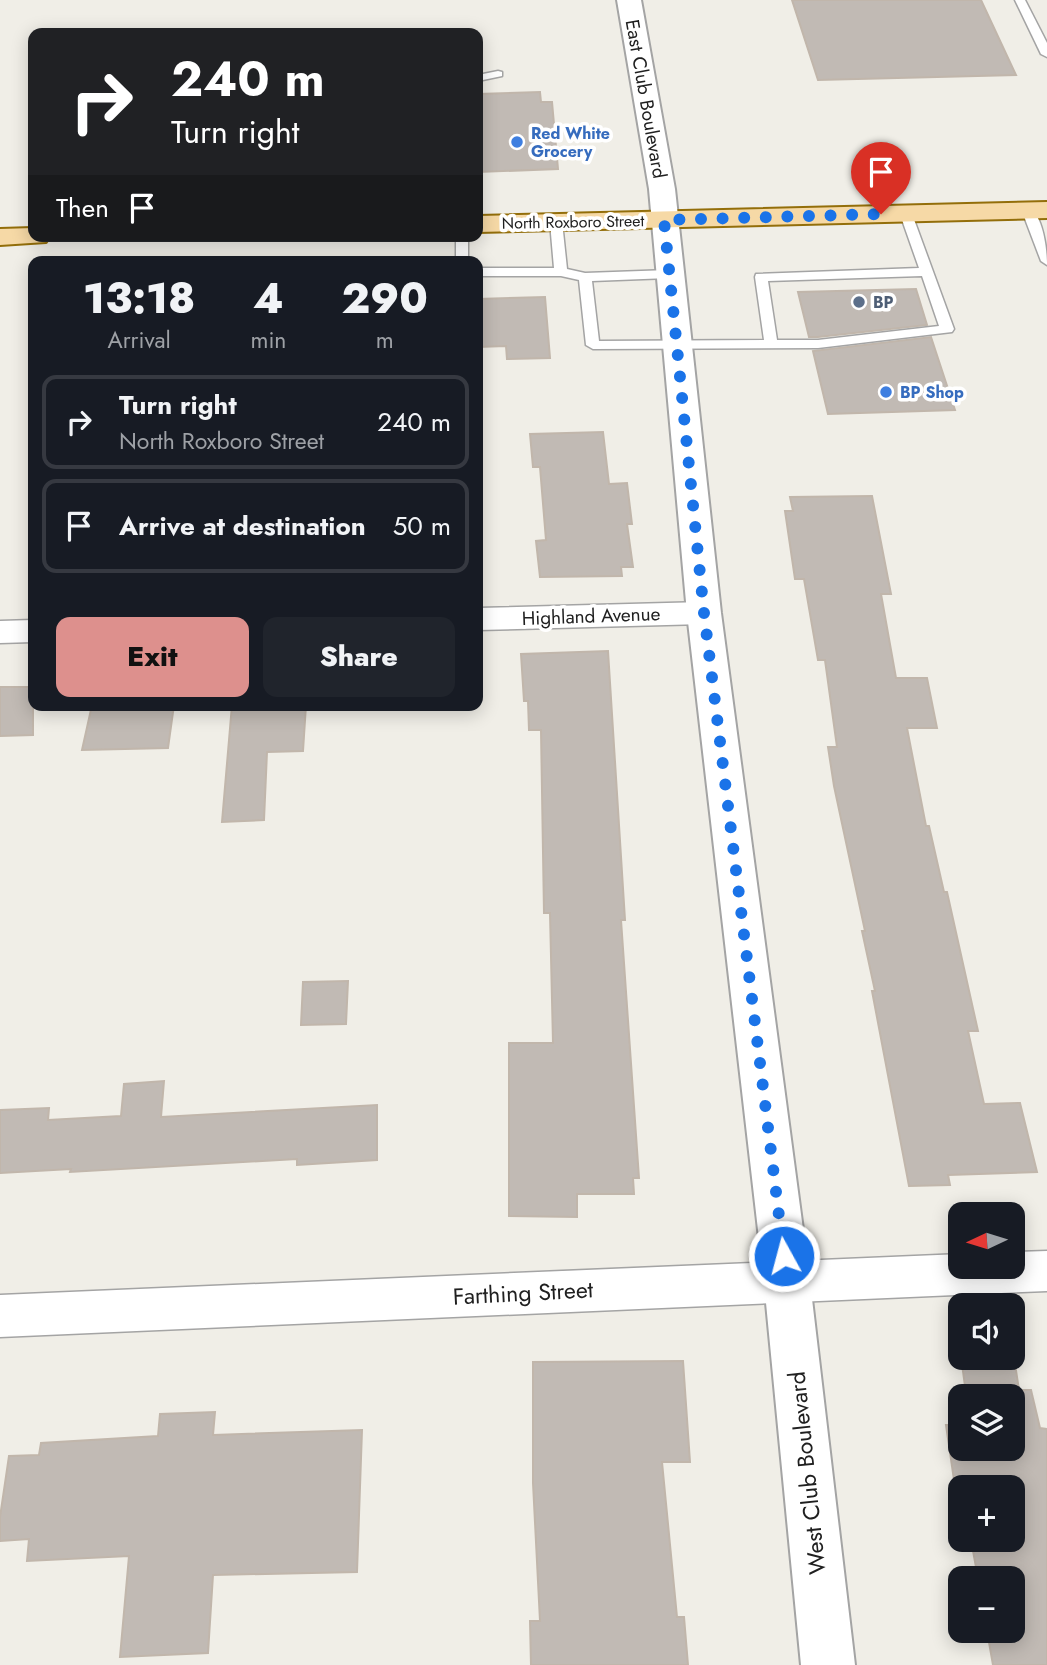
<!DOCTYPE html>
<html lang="en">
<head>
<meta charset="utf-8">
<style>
	:root { --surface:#171b24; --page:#20242c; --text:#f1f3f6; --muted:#9ea1a6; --line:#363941; --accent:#dd908d }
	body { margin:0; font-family:Jost,sans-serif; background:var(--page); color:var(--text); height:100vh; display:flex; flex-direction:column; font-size:26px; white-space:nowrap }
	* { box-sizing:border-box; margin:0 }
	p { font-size:23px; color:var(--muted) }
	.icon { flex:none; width:38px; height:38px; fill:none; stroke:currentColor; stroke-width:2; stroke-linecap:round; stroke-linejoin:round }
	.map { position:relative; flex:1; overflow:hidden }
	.panel { position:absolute; left:28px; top:256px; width:455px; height:455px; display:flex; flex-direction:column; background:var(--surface); border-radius:14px; box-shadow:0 4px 18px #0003 }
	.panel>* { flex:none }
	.hud { position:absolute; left:28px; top:28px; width:455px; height:214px; border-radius:14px; box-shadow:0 4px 18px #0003; background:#202124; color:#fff; overflow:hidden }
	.needle { width:46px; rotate:266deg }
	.buttons { position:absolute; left:948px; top:1202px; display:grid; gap:14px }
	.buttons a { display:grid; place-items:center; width:77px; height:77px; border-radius:14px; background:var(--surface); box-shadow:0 4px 18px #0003; font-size:35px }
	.pin { position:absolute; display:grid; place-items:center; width:60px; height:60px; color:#fff; margin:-72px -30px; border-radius:50% 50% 50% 0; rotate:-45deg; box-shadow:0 0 7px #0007 }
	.pin .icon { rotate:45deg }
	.me { position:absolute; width:77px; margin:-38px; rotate:353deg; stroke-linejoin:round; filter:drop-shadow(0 0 5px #0008) }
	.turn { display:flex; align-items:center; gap:24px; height:147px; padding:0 28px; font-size:32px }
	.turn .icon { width:91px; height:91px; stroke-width:2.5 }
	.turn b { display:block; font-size:49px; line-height:60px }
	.then { display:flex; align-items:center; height:66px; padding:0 28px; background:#0003; gap:14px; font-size:26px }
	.eta { display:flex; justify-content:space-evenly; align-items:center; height:119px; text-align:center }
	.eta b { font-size:42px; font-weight:800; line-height:49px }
	.primary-button { display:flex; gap:14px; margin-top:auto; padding:14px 28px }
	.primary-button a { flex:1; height:80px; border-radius:14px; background:var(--accent); color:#111; font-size:28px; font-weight:800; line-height:80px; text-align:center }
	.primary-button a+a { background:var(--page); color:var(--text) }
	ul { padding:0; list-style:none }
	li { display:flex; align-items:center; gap:21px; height:94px; margin:0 14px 10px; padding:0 14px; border:4px solid var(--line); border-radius:14px }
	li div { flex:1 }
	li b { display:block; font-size:26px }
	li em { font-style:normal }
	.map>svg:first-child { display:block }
	.building { fill:#c1bab4; stroke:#c1b6ab; stroke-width:2 }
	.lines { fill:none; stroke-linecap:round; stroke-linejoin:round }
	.service-casing { stroke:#a4a4a4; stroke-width:3 }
	.minor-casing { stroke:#a4a4a4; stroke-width:3 }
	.tertiary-casing { stroke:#a4a4a4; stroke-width:4 }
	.primary-casing { stroke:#936e0a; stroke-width:4 }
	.service { fill:#fff; fill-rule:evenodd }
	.minor { fill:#fff; fill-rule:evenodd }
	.tertiary { fill:#fff; fill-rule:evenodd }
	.primary { fill:#f6d9a6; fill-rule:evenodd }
	.route { stroke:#1a73e8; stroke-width:12; stroke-dasharray:0 21.6 }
	.shop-dot { fill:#3f7fe0; stroke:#fff; stroke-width:2.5 }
	.service-dot { fill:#5c6f8a; stroke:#fff; stroke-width:2.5 }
	.labels { text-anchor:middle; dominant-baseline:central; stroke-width:7; stroke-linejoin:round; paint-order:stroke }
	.far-shop-label { font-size:16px; font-weight:bold; fill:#366cbe; stroke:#fff; text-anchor:start }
	.far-street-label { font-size:16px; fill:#202020; stroke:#fff }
	.far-service-label { font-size:16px; font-weight:bold; fill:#4e5e75; stroke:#fff; text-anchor:start }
	.street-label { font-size:19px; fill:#202020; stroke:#fff }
	.near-street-label { font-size:23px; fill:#202020; stroke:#fff }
</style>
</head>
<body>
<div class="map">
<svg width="1047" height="1665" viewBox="0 0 1047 1665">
	<rect width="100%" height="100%" fill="#f0eee7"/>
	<g class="building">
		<path d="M792 0H981L1016 75 818 80Z"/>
		<path d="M540 92 541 102H552L558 169 478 172V94Z"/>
		<path d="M916 289 927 325 818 337H809L798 292Z"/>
		<path d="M545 297 550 358 507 359 506 346 478 347V299Z"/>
		<path d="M931 337 955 410 828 414 813 351Z"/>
		<path d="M603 432 609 484 627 483 632 524H627L633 567H621L622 576 540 577 536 541 546 540 540 467H533L530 434Z"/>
		<path d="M872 496 891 594H881L896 678H927L937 728H907L926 826H929L944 892H947L978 1031H968L984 1104 1020 1103 1037 1172 948 1175 950 1185 909 1186 872 991H875L862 931H865L834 786 828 747H837L825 660H818L804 579H795L785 511H793L790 497Z"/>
		<path d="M608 651 625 920H621L639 1178H633L634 1194H577V1217L509 1216V1043H553L550 913H544L541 730H529L528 701H524L521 654Z"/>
		<path d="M0 687H33V735L0 736Z"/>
		<path d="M92 705H174L168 748 82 750Z"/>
		<path d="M232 705H306L303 751 267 752 264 820 222 822Z"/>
		<path d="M348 981 346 1024 301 1025 303 982Z"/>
		<path d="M164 1081 161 1117 377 1105V1160L297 1165V1159L70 1172 71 1169 0 1173V1110L49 1108 48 1120 121 1116 124 1084Z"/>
		<path d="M683 1361 690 1462H662L677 1617H684L688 1665H531L530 1621H540L533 1483V1362Z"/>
		<path d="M962 1364H1015L1019 1390H1031L1040 1428 1047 1429V1665H993L987 1631H1013V1578H978L971 1540H1013V1488H961L959 1514 946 1425H961V1449H1013V1396H962L961 1386H965Z"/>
		<path d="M215 1412 213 1435 362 1430 357 1572 213 1575 208 1653 120 1657 129 1556 27 1561 29 1539 0 1541V1517L9 1456 39 1455 41 1443 158 1436 160 1414Z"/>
	</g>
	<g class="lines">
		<defs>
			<g id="service">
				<path d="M1015 0H1025L1047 43V57L1041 54Z"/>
				<path d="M498 71 502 72V76L478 81V75Z"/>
				<path d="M1028 207C1043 214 1047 250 1047 265L1041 261 1022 211Z"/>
				<path d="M906 210 912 214 954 329 952 332 818 348 593 349 586 345 579 280 561 276H478V268H554L550 222 556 218 562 222 567 269 585 273 669 270 675 274 669 278 592 281 599 341 764 340 755 277 756 274 919 268 900 214ZM922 276 939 326 818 340H777L768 281Z"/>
				<rect x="456" y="236" width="12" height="25"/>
			</g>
			<g id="minor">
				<path d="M704 602 715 605 720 613 715 621 704 624 478 630V608Z"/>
				<path d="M33 620V642L0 643V621Z"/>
				<path d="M1047 1251V1291L0 1337V1295L961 1254V1267H1013V1252Z"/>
			</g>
			<path id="tertiary" d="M617 0H641L675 189 721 613 810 1282 855 1665H801L764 1282 687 613 649 189Z"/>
			<g id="primary">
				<path d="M1047 202V218L478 232V216Z"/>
				<path d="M33 228V236H50L46 242 0 245V229Z"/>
			</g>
		</defs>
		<use href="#service" class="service-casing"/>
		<use href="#minor" class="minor-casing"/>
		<use href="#tertiary" class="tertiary-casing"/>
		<use href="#primary" class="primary-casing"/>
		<use href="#service" class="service"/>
		<use href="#minor" class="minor"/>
		<use href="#tertiary" class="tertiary"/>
		<use href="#primary" class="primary"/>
	</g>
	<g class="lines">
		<path class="route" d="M784 1256 704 613 664 220 881 214"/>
	</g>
	<g class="shop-dot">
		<circle cx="517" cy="142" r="7"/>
		<circle cx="886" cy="392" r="7"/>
	</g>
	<circle class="service-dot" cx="859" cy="302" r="7"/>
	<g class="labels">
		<g class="far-shop-label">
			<text x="531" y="133">Red White<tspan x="531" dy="18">Grocery</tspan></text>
			<text x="900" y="392">BP Shop</text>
		</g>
		<g class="far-street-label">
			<text transform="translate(573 222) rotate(-1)">North Roxboro Street</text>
		</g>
		<g class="far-service-label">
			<text x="873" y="302">BP</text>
		</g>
		<g class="street-label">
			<text transform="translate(646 99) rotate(80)">East Club Boulevard</text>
			<text transform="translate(591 616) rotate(-2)">Highland Avenue</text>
		</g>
		<g class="near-street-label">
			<text transform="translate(523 1293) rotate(-3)">Farthing Street</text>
			<text transform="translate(807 1473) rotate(-96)">West Club Boulevard</text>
		</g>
	</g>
</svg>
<div class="buttons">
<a><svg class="needle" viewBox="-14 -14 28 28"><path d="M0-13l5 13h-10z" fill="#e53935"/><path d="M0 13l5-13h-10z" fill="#9ea1a6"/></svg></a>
<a><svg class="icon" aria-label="sound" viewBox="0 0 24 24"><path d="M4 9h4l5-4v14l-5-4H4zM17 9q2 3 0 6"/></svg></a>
<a><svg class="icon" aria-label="layers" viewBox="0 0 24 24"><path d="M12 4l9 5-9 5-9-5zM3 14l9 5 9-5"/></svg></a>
<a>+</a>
<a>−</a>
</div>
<div class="pin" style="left:881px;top:214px;background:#d93025"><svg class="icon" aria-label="arrive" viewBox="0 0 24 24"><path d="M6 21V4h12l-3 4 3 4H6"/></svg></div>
<svg class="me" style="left:784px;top:1256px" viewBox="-20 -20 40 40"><circle r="17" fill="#1a73e8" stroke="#fff" stroke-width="3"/><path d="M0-11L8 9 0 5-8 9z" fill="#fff"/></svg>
<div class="hud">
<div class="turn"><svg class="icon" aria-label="right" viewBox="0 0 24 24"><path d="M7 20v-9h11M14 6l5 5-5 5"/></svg><div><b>240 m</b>Turn right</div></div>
<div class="then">Then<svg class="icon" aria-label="arrive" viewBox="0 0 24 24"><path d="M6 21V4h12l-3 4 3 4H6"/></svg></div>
</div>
<section class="panel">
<div class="eta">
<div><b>13:18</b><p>Arrival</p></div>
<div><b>4</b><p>min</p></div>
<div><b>290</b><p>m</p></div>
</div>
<ul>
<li><svg class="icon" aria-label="right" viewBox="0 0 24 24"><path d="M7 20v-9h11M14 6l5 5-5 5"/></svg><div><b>Turn right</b><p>North Roxboro Street</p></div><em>240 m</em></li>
<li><svg class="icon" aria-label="arrive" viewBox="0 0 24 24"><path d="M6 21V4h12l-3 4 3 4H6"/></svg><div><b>Arrive at destination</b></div><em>50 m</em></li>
</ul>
<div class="primary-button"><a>Exit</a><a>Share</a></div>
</section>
</div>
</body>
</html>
